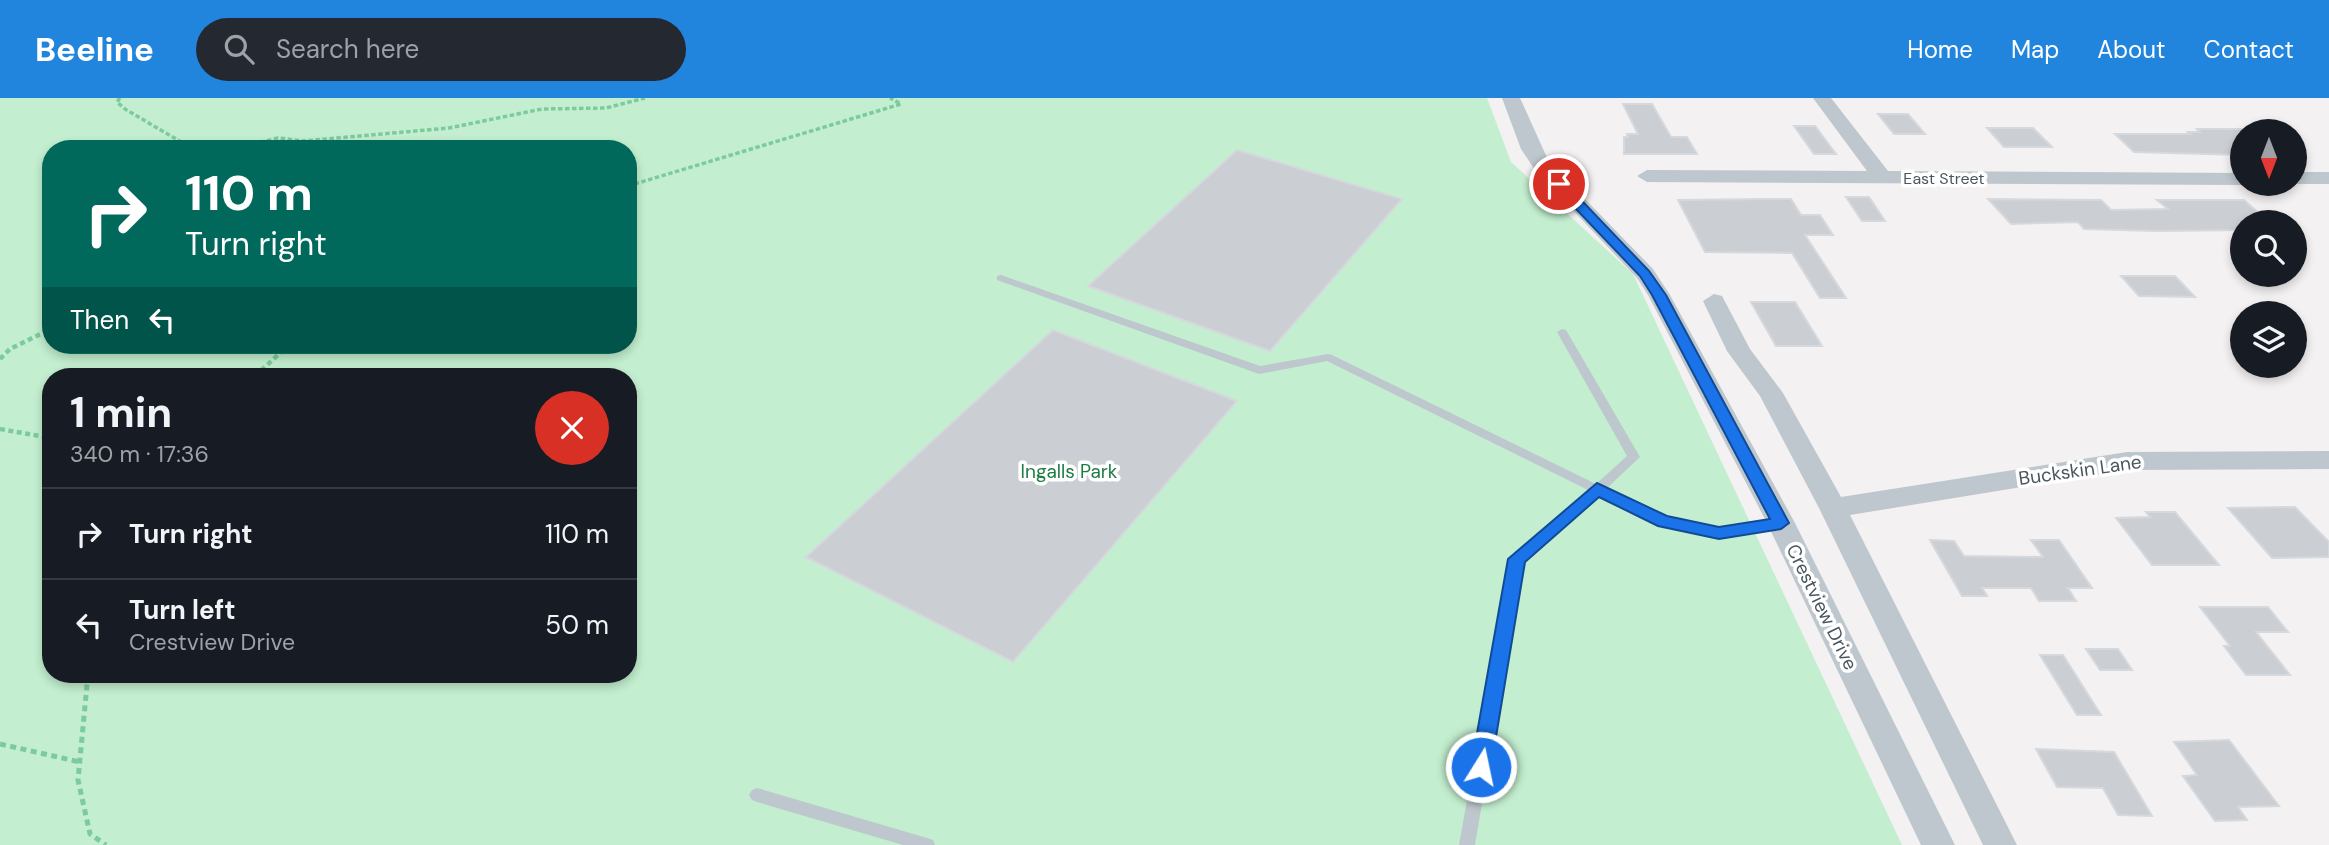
<!DOCTYPE html>
<html lang="en">
<head>
<meta charset="utf-8">
<style>
	:root { --surface:#171b24; --page:#242831; --text:#f1f3f6; --muted:#9ea1a6; --line:#363941; --accent:#2285dd }
	body { margin:0; font-family:"DM Sans",sans-serif; background:var(--page); color:var(--text); height:100vh; display:flex; flex-direction:column; font-size:26px; white-space:nowrap }
	* { box-sizing:border-box; margin:0 }
	p { font-size:23px; color:var(--muted) }
	.icon { flex:none; width:38px; height:38px; fill:none; stroke:currentColor; stroke-width:2; stroke-linecap:round; stroke-linejoin:round }
	.map { position:relative; flex:1; overflow:hidden }
	.side { position:absolute; left:42px; top:270px; width:595px; height:315px; display:flex; flex-direction:column; background:var(--surface); border-radius:28px; box-shadow:0 4px 10px #0003 }
	.side>* { flex:none }
	.hud { position:absolute; left:42px; top:42px; width:595px; height:214px; border-radius:28px; box-shadow:0 4px 10px #0003; background:#00695c; color:#fff; overflow:hidden }
	.needle { width:46px; rotate:180deg }
	.tools { position:absolute; left:2230px; top:21px; display:grid; gap:14px }
	.tools a { display:grid; place-items:center; width:77px; height:77px; border-radius:50%; background:var(--surface); box-shadow:0 4px 10px #0003; font-size:35px }
	.pin { position:absolute; display:grid; place-items:center; width:60px; height:60px; color:#fff; margin:-30px; border:4px solid #fff; border-radius:50%; box-shadow:0 2px 7px #0007 }
	.me { position:absolute; width:77px; margin:-38px; rotate:10deg; stroke-linejoin:round; filter:drop-shadow(0 0 5px #0008) }
	.turn { display:flex; align-items:center; gap:24px; height:147px; padding:0 28px; font-size:32px }
	.turn .icon { width:91px; height:91px; stroke-width:2.5 }
	.turn b { display:block; font-size:49px; line-height:60px }
	.then { display:flex; align-items:center; height:66px; padding:0 28px; background:#0003; gap:14px; font-size:26px }
	.round { display:grid; place-items:center; flex:none; width:74px; height:74px; border-radius:37px; background:var(--page) }
	.summary { display:flex; align-items:center; justify-content:space-between; height:119px; padding:0 28px }
	h1 { font-size:42px; font-weight:700; line-height:52px }
	ul { padding:0; list-style:none }
	li { display:flex; align-items:center; gap:21px; height:91px; padding:0 28px; border-top:2px solid var(--line) }
	li div { flex:1 }
	li b { display:block; font-size:26px }
	li em { font-style:normal }
	header { display:flex; align-items:center; gap:42px; box-sizing:border-box; height:98px; padding:0 35px; background:var(--accent); color:#fff }
	header strong { font-size:33px }
	nav { display:flex; gap:38px; margin-inline-start:auto; font-size:24px }
	.search { width:490px; height:63px; background:var(--page); display:flex; align-items:center; gap:18px; box-sizing:border-box; padding:0 24px; border-radius:38px; color:var(--muted); font-size:26px }
	.map>svg:first-child { display:block }
	.green { fill:#c3eecf; fill-rule:evenodd }
	.building { fill:#cbcfd3; stroke:#d5d8dc; stroke-width:2 }
	.lines { fill:none; stroke-linecap:round; stroke-linejoin:round }
	.path-far2 { stroke:#7ccb9d; stroke-width:3.5; stroke-dasharray:4.5 2.5; stroke-linecap:butt }
	.path-far1 { stroke:#7ccb9d; stroke-width:4.5; stroke-dasharray:5 3.5; stroke-linecap:butt }
	.path { stroke:#7ccb9d; stroke-width:5; stroke-dasharray:6 4.5; stroke-linecap:butt }
	.service { fill:#bec7cd; fill-rule:evenodd }
	.minor { fill:#bec7cd; fill-rule:evenodd }
	.route { fill:#1a73e8; stroke:#114b97; stroke-width:2 }
	.labels { text-anchor:middle; dominant-baseline:central; stroke-width:7; stroke-linejoin:round; paint-order:stroke }
	.far-street-label { font-size:16px; fill:#4a565e; stroke:#fff }
	.street-label { font-size:19px; fill:#4a565e; stroke:#fff }
	.park-label { font-size:19px; fill:#1c7d44; stroke:#fff }
</style>
</head>
<body>
<header>
<strong>Beeline</strong>
<div class="search"><svg class="icon" aria-label="search" viewBox="0 0 24 24"><circle cx="10" cy="10" r="6"/><path d="M15 15l6 6"/></svg>Search here</div>
<nav><a>Home</a><a>Map</a><a>About</a><a>Contact</a></nav>
</header>
<div class="map">
<svg width="2329" height="747" viewBox="0 0 2329 747">
	<rect width="100%" height="100%" fill="#f3f1f1"/>
	<path class="green" d="M0 0H1487L1511 64 1633 176 1902 747H0ZM51 51H628V247H51ZM51 278H628V576H51Z"/>
	<g class="building">
		<path d="M1623 6H1652L1671 39H1687L1697 56H1624V39H1628L1627 36H1638Z"/>
		<path d="M1878 16H1908L1925 36H1894Z"/>
		<path d="M1794 28H1815L1836 56H1814Z"/>
		<path d="M1987 30H2033L2052 49H2004Z"/>
		<path d="M2197 31H2242V57L2134 54 2115 36H2190L2188 34H2200Z"/>
		<path d="M1237 52 1402 101 1270 253 1088 188Z"/>
		<path d="M1846 99H1869L1885 123H1862Z"/>
		<path d="M1767 101H1791L1801 117H1820L1833 137H1805L1846 200H1820L1792 155 1705 154 1678 102Z"/>
		<path d="M1988 101 2101 102 2111 112 2168 111 2157 102H2244L2269 124H2242V132L2158 133 2084 131 2078 124 2011 126Z"/>
		<path d="M2121 178H2175L2195 199 2139 198Z"/>
		<path d="M1751 204H1795L1822 248H1776Z"/>
		<path d="M1053 232 1237 303 1013 564 806 459Z"/>
		<path d="M2295 409 2329 444V459L2272 460 2228 410Z"/>
		<path d="M2146 414H2175L2219 467H2152L2116 420 2150 419Z"/>
		<path d="M1930 442 1954 443 1964 458 2043 459 2031 442H2059L2092 490H2068L2076 503H2039L2031 490H1982L1987 498H1962Z"/>
		<path d="M2200 509H2268L2288 534H2256L2290 577H2246L2224 548H2230Z"/>
		<path d="M2086 551H2118L2132 572H2100Z"/>
		<path d="M2040 557H2063L2101 617H2077Z"/>
		<path d="M2229 642 2279 708 2238 709 2247 722 2215 723 2183 678 2197 677 2174 644Z"/>
		<path d="M2036 651 2114 654 2152 718 2118 717 2103 690 2057 689Z"/>
	</g>
	<g class="lines">
		<g class="path-far2">
			<path d="M120 0 117 4 125 11 193 51"/>
			<path d="M233 51 278 40 304 43 449 30 542 11 606 10 645 0"/>
			<path d="M628 88 901 6 890 0"/>
		</g>
		<g class="path-far1">
			<path d="M0 261 10 251 51 231"/>
			<path d="M255 278 289 247"/>
			<path d="M0 331 51 340"/>
		</g>
		<g class="path">
			<path d="M88 576 78 682 90 736 106 747"/>
			<path d="M0 646 80 664"/>
		</g>
		<g class="service">
			<path d="M1001 177 1260 268 1328 256 1332 257 1596 386 1627 358 1557 234 1562 231 1566 232 1640 359 1606 391 1666 420 1719 430 1781 420 1786 422 1787 425 1786 428 1781 430 1719 440 1658 427 1598 397 1523 463 1475 747H1459L1510 461 1588 392 1327 263 1259 276 997 182V178Z"/>
			<path d="M757 690 927 740 933 742 935 747H903L757 704 752 702 749 697 752 692Z"/>
		</g>
		<g class="minor">
			<path d="M1502 0H1520L1549 64 1653 171 1670 197 1795 425 1955 747H1921L1767 425 1648 197 1637 180 1535 72 1521 51Z"/>
			<path d="M1813 0H1831L1888 73 2242 75V86H2247L2242 87 1647 84 1637 78 1647 72 1867 73Z"/>
			<path d="M2294 74H2329V86H2293Z"/>
			<path d="M1714 196 1722 198 1750 251 1783 295 1841 399 2127 354 2329 353V371L2127 372 1850 417 2017 747H1983L1819 410 1760 298 1727 253 1703 203Z"/>
		</g>
	</g>
	<path class="route" d="M1555 84H1564L1649 173 1666 197 1789 425 1781 431 1719 441 1658 428 1599 399 1525 464 1491 669 1488 675 1481 678 1474 675 1471 669 1508 461 1597 385 1667 418 1719 429 1770 421 1652 197 1640 178 1555 89Z"/>
	<g class="labels">
		<g class="far-street-label">
			<text x="1944" y="80">East Street</text>
		</g>
		<g class="street-label">
			<text transform="translate(2080 372) rotate(-8)">Buckskin Lane</text>
			<text transform="translate(1822 509) rotate(64)">Crestview Drive</text>
		</g>
		<g class="park-label">
			<text x="1069" y="373">Ingalls Park</text>
		</g>
	</g>
</svg>
<div class="tools">
<a><svg class="needle" viewBox="-14 -14 28 28"><path d="M0-13l5 13h-10z" fill="#e53935"/><path d="M0 13l5-13h-10z" fill="#9ea1a6"/></svg></a>
<a><svg class="icon" aria-label="search" viewBox="0 0 24 24"><circle cx="10" cy="10" r="6"/><path d="M15 15l6 6"/></svg></a>
<a><svg class="icon" aria-label="layers" viewBox="0 0 24 24"><path d="M12 4l9 5-9 5-9-5zM3 14l9 5 9-5"/></svg></a>
</div>
<div class="pin" style="left:1559px;top:86px;background:#d93025"><svg class="icon" aria-label="arrive" viewBox="0 0 24 24"><path d="M6 21V4h12l-3 4 3 4H6"/></svg></div>
<svg class="me" style="left:1481px;top:669px" viewBox="-20 -20 40 40"><circle r="17" fill="#1a73e8" stroke="#fff" stroke-width="3"/><path d="M0-11L8 9 0 5-8 9z" fill="#fff"/></svg>
<div class="hud">
<div class="turn"><svg class="icon" aria-label="right" viewBox="0 0 24 24"><path d="M7 20v-9h11M14 6l5 5-5 5"/></svg><div><b>110 m</b>Turn right</div></div>
<div class="then">Then<svg class="icon" aria-label="left" viewBox="0 0 24 24"><path d="M17 20v-9H6M10 6l-5 5 5 5"/></svg></div>
</div>
<section class="side">
<div class="summary"><div><h1>1 min</h1><p>340 m · 17:36</p></div><a class="round" style="background:#d93025;color:#fff"><svg class="icon" aria-label="close" viewBox="0 0 24 24"><path d="M6 6l12 12M18 6L6 18"/></svg></a></div>
<ul>
<li><svg class="icon" aria-label="right" viewBox="0 0 24 24"><path d="M7 20v-9h11M14 6l5 5-5 5"/></svg><div><b>Turn right</b></div><em>110 m</em></li>
<li><svg class="icon" aria-label="left" viewBox="0 0 24 24"><path d="M17 20v-9H6M10 6l-5 5 5 5"/></svg><div><b>Turn left</b><p>Crestview Drive</p></div><em>50 m</em></li>
</ul>
</section>
</div>
</body>
</html>
